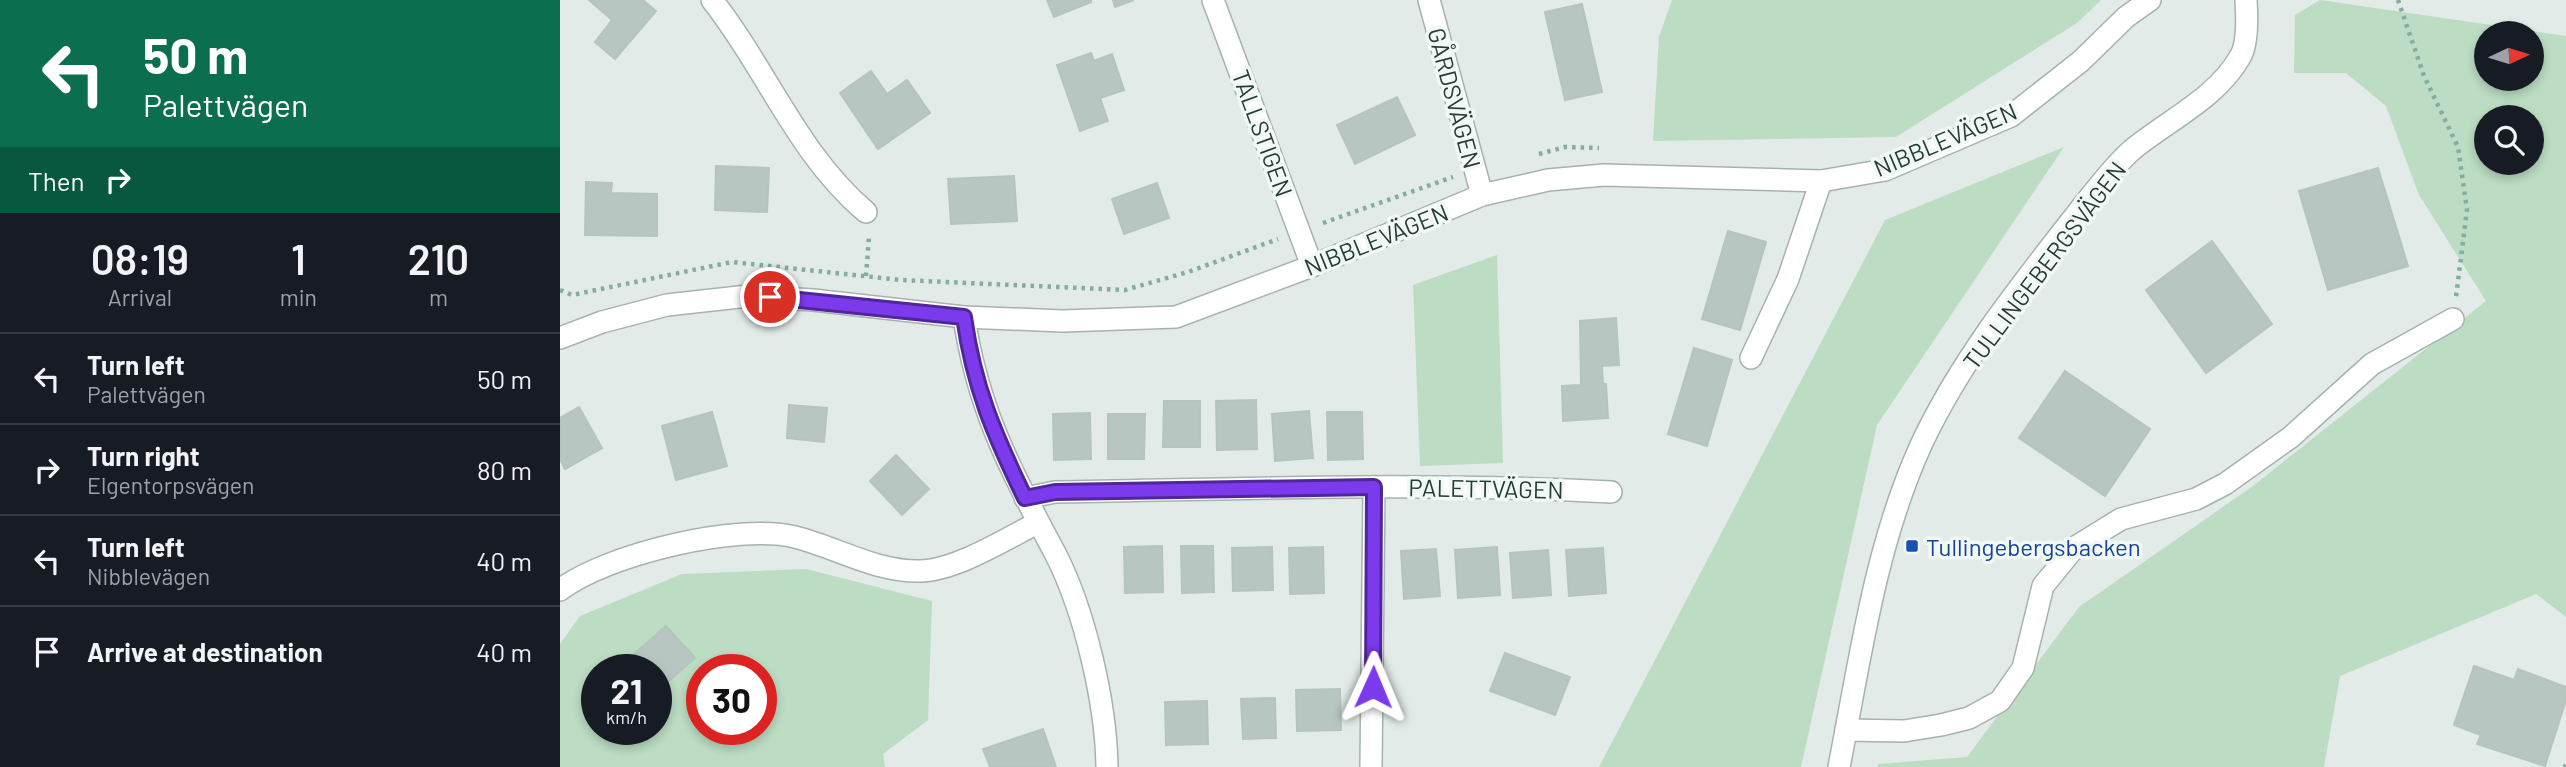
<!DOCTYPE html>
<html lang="en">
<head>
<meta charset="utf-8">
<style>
	:root { --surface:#171b24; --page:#20242c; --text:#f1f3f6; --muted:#9ea1a6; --line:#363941 }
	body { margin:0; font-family:Barlow,sans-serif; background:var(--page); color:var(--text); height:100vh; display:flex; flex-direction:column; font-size:26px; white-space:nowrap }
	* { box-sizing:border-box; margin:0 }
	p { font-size:23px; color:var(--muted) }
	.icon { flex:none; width:38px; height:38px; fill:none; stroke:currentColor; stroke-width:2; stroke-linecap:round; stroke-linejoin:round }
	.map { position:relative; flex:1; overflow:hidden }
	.sheet { display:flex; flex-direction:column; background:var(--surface); width:560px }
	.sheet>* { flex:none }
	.top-card { background:#0b6e4f; color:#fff; overflow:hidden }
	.needle { width:46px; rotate:86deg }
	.buttons { position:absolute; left:1914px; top:21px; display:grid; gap:14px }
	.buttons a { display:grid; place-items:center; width:70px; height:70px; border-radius:50%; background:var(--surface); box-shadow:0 4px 10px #0003; font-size:35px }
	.speed { position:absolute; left:21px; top:654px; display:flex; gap:14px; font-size:35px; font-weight:700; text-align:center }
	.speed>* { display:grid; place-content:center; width:91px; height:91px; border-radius:50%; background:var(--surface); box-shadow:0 4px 10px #0003; line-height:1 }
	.speed small { font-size:18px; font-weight:400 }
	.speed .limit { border:10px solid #d22; background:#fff; color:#111 }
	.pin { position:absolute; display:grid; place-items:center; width:60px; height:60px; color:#fff; margin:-30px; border:4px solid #fff; border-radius:50%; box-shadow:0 2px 7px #0007 }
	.me { position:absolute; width:77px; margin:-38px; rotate:1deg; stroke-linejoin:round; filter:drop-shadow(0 0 5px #0008) }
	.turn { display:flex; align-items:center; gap:24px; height:147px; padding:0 28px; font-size:32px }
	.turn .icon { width:91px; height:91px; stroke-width:2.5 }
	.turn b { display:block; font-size:49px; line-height:60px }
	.then { display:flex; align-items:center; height:66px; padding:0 28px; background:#0003; gap:14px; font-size:26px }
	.eta { display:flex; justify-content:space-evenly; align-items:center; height:119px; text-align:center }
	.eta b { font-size:42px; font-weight:600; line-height:49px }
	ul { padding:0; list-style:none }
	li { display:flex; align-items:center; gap:21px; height:91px; padding:0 28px; border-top:2px solid var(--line) }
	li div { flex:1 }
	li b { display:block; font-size:26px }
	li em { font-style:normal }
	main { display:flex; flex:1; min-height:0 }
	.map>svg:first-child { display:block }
	.green { fill:#bcdcc3; fill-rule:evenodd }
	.building { fill:#b7c6c0; stroke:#b5c5be; stroke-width:2 }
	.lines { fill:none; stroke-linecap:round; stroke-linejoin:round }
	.minor-casing { stroke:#a5b3ae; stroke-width:24 }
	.path { stroke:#84ad9f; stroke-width:4.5; stroke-dasharray:3.5 5; stroke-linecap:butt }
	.minor { stroke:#fff; stroke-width:21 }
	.route-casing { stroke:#51269a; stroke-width:18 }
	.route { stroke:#7c3aed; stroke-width:12 }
	.transit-dot { fill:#1a4fb4; stroke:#f2f8f5; stroke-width:2.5 }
	.labels { text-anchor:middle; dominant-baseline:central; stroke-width:7; stroke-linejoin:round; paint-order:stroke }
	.street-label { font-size:24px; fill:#233c34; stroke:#f2f8f5 }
	.transit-label { font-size:24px; fill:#164399; stroke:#f2f8f5; text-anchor:start }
</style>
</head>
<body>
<main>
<section class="sheet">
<div class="top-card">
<div class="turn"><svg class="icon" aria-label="left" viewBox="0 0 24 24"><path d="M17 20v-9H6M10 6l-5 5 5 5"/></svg><div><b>50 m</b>Palettvägen</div></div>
<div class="then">Then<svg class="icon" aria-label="right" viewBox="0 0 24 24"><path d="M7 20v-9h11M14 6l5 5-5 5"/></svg></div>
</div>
<div class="eta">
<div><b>08:19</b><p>Arrival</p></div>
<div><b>1</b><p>min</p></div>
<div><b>210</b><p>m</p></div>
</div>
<ul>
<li><svg class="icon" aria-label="left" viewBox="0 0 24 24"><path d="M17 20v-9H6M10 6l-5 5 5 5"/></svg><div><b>Turn left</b><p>Palettvägen</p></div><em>50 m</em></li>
<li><svg class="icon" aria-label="right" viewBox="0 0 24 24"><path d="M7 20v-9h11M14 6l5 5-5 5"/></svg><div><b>Turn right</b><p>Elgentorpsvägen</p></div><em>80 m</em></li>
<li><svg class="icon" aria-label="left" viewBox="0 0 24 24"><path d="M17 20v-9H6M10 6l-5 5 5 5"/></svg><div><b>Turn left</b><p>Nibblevägen</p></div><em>40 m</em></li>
<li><svg class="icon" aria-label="arrive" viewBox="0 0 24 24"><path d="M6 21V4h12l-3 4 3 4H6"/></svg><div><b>Arrive at destination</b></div><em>40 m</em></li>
</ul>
</section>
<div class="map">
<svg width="2006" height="767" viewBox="0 0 2006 767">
	<rect width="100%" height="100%" fill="#e2ebe7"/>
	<g class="green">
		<path d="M1112 0H1541L1517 23 1336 137 1093 141 1099 37Z"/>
		<path d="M1760 0 2006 36V617L1976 594 1780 676 1764 767H1318V764L1407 757 1519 607 1693 486 1926 301 1859 195 1826 106 1786 73H1734L1735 15ZM1927 33H1972V79H1927ZM1927 117H1972V163H1927Z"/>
		<path d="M1504 147 1317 425 1241 767H1039L1325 220Z"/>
		<path d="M937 255 943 463 860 466 853 285Z"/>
		<path d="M246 569 372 601 368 720 323 754 325 767H0V644L20 616 122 574ZM37 670H96V730H37ZM142 670H201V730H142Z"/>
	</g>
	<g class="building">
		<path d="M29 0H83L96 11 55 59 35 42 52 20Z"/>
		<path d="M487 0H531V2L494 17Z"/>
		<path d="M553 0H574L555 7Z"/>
		<path d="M1022 4 1042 92 1005 100 985 12Z"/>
		<path d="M531 53 534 61 552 54 564 90 540 98 548 121 520 131 497 65Z"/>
		<path d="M311 71 327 94 347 80 370 113 318 149 280 93Z"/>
		<path d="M837 97 855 135 795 164 777 125Z"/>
		<path d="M156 166 209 168 207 212 155 210Z"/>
		<path d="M1818 168 1848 266 1768 290 1739 191Z"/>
		<path d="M454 176 457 221 391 224 388 179Z"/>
		<path d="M26 182 52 183 51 193 97 194V236L25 235Z"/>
		<path d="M597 183 609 218 564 234 552 199Z"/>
		<path d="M1168 231 1206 242 1180 330 1142 319Z"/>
		<path d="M1652 241 1712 324 1646 373 1586 290Z"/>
		<path d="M1056 318 1059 365 1042 366 1043 384H1046L1048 418 1003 421 1002 386 1021 385 1020 321Z"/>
		<path d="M1134 348 1172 360 1147 446 1108 434Z"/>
		<path d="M1505 371 1590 429 1545 496 1459 438Z"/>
		<path d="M696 400 697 449 657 450 656 401Z"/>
		<path d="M604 401H640V447H603Z"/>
		<path d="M229 405 267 408 264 442 227 438Z"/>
		<path d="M19 407 42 448 5 469 0 459V418Z"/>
		<path d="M749 411 753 458 715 461 712 414Z"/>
		<path d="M152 412 167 466 116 480 102 426Z"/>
		<path d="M767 412H802L803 459 768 460Z"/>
		<path d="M530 413 531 459 494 460 493 414Z"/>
		<path d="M548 414H585L584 459H548Z"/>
		<path d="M336 455 369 489 342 515 310 481Z"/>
		<path d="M602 546 603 592 565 593 564 547Z"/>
		<path d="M621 546H653L654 592 622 593Z"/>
		<path d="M712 547 713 590 673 591 672 548Z"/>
		<path d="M763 547 764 593 730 594 729 548Z"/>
		<path d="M937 547 940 595 898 598 895 550Z"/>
		<path d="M1043 548 1046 593 1009 596 1006 550Z"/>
		<path d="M876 549 880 596 844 599 841 551Z"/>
		<path d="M988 550 991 595 953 598 950 553Z"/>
		<path d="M106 626 135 658 96 692V670H56Z"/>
		<path d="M945 653 1010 677 995 715 930 691Z"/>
		<path d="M1914 666 1954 680 1958 669 2006 687V700L1985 766 1917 744 1921 735 1894 725Z"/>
		<path d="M780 689 781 730 737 731 736 690Z"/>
		<path d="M715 698 716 738 683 739 681 699Z"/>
		<path d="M647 701 648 744 606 745 605 702Z"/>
		<path d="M483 729 496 767H430L423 749Z"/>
	</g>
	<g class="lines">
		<defs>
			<g id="minor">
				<path d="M152 0C206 68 238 155 306 212"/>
				<path d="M653 0 752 266"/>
				<path d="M869 0 922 195"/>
				<path d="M404 317C418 412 452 472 496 555 525 612 546 703 547 767"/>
				<path d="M0 338 42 322 107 305 188 296 253 300 404 317 503 321 616 317 752 266 922 195 988 180 1044 175 1261 181 1325 170 1451 116 1521 61 1566 17 1590 0"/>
				<path d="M1191 358 1228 279 1261 181"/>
				<path d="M465 498 495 492C680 489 865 482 1051 492"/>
				<path d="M0 590C47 554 178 523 235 537 278 548 314 571 358 571 393 572 446 539 477 523"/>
				<path d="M1286 730 1344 731 1381 725 1409 718 1440 701 1463 668 1483 586 1514 548 1561 519 1636 499 1665 484 1731 437 1812 364 1893 319"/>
				<path d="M811 767 814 487"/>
				<path d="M1279 767C1300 660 1315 546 1361 445 1403 355 1469 275 1530 197 1543 181 1557 163 1572 150 1607 121 1657 98 1680 57 1688 44 1687 15 1686 0"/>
			</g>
		</defs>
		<use href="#minor" class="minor-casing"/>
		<g class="path">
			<path d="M1838 0 1864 76 1898 147 1907 210 1896 297"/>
			<path d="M979 154 1005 147 1039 148"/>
			<path d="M763 223 893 177"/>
			<path d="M306 276 309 237"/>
			<path d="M0 290 12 295 172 262 341 280 565 290 628 272 718 239"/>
			<path d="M2004 767 2006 765"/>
		</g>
		<use href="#minor" class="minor"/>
	</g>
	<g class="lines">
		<defs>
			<path id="route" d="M210 297 404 317C414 388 434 434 465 498L495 492 814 487 813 687"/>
		</defs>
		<use href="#route" class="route-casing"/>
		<use href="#route" class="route"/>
	</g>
	<rect class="transit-dot" x="1345" y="539" width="14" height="14" rx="3.5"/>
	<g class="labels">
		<g class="street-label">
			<text transform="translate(895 98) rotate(75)">GÅRDSVÄGEN</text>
			<text transform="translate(703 133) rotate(70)">TALLSTIGEN</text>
			<text transform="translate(1385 139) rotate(-23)">NIBBLEVÄGEN</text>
			<text transform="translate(816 239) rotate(-22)">NIBBLEVÄGEN</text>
			<text transform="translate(1484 265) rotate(-53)">TULLINGEBERGSVÄGEN</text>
			<text transform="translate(926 488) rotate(1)">PALETTVÄGEN</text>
		</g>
		<g class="transit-label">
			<text x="1366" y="546">Tullingebergsbacken</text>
		</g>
	</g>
</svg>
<div class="buttons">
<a><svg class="needle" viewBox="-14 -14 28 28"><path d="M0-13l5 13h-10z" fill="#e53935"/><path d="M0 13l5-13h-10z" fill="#9ea1a6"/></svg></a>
<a><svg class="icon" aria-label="search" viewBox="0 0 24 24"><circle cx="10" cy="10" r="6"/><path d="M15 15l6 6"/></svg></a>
</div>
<div class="speed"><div>21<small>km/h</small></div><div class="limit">30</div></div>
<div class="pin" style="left:210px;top:297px;background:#d93025"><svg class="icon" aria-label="arrive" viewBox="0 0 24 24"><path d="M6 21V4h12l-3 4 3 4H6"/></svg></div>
<svg class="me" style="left:813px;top:687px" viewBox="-20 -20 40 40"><path d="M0-17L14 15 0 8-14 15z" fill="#7c3aed" stroke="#fff" stroke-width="4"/></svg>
</div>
</main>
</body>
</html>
